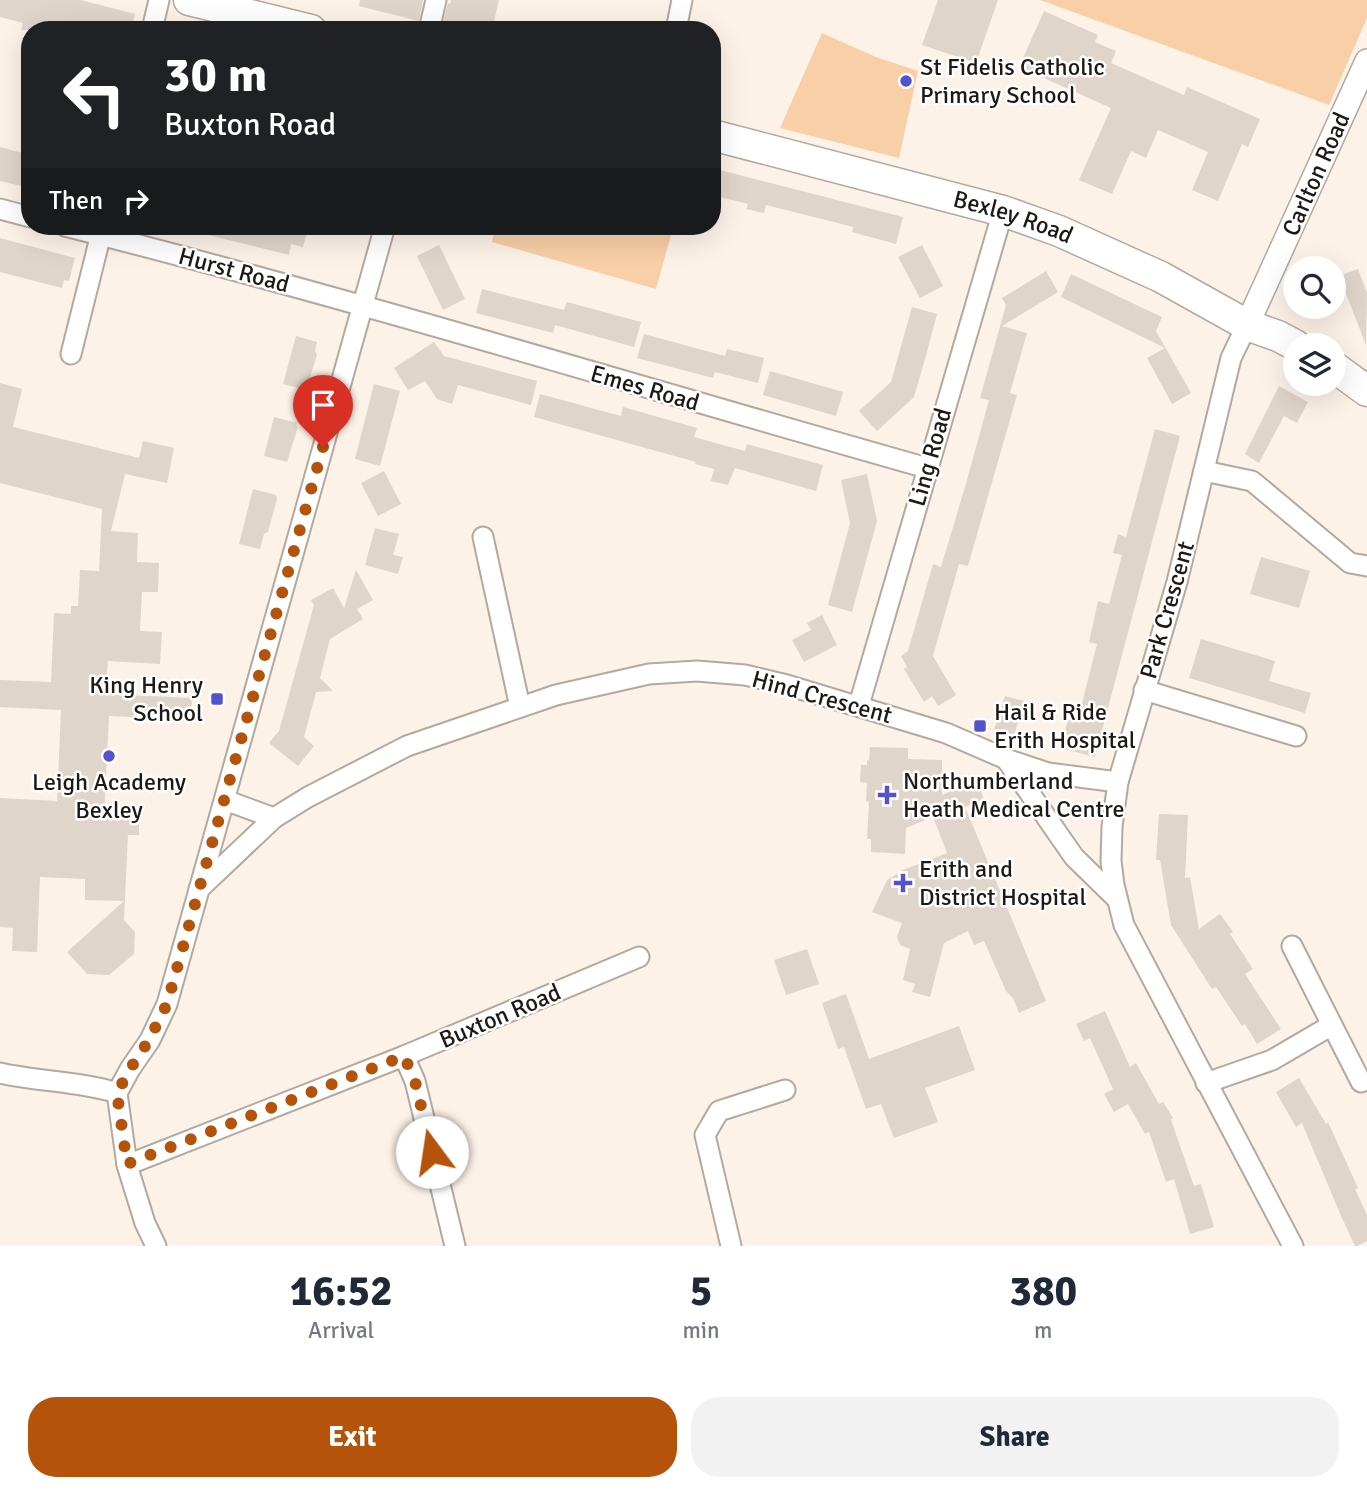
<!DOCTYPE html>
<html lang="en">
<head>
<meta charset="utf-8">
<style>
	:root { --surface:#fff; --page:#f2f2f3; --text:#1f2937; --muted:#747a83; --accent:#b45309 }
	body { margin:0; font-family:Signika,sans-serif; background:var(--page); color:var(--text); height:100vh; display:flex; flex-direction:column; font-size:26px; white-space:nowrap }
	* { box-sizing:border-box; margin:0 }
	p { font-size:23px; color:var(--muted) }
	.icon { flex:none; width:38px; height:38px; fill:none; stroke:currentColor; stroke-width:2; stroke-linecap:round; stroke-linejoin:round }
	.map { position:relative; height:1246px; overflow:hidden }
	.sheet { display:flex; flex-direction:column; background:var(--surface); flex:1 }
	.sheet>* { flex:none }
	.guide { position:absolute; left:21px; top:21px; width:700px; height:214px; border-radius:28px; box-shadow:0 7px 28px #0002; background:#202124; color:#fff; overflow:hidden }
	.buttons { position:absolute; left:1283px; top:256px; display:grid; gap:14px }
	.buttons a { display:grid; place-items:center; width:63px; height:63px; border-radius:50%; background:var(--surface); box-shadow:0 7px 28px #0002; font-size:35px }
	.pin { position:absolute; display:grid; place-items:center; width:60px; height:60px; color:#fff; margin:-72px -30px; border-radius:50% 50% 50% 0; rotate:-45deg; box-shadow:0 0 7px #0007 }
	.pin .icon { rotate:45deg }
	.me { position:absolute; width:77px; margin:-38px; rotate:346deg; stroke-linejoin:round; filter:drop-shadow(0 0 5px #0008) }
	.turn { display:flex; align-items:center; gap:24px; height:147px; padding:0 28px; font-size:32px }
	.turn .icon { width:91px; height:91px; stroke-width:2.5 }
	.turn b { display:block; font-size:49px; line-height:60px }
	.then { display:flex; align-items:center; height:66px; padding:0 28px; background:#0003; gap:14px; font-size:26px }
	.eta { display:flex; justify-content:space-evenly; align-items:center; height:119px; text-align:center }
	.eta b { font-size:42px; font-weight:700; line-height:49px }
	.primary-button { display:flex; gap:14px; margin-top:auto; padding:14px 28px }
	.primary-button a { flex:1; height:80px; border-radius:28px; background:var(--accent); color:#fff; font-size:28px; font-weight:700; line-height:80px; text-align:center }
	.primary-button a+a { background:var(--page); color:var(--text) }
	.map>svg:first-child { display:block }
	.green { fill:#f8cfa6 }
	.building { fill:#e0d5cb }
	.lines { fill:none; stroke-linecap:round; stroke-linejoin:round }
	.minor-casing { stroke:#b3a99f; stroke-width:23 }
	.tertiary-casing { stroke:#b3a99f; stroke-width:26 }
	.primary-casing { stroke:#b3a99f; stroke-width:33 }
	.minor { stroke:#fff; stroke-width:19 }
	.tertiary { stroke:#fff; stroke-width:23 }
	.primary { stroke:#fff; stroke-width:30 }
	.route { stroke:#b45309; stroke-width:12; stroke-dasharray:0 21.6 }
	.poi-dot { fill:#5354cb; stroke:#fff; stroke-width:2.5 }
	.labels { text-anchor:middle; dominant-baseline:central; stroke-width:5; stroke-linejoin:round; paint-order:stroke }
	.poi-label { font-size:24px; fill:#1d1916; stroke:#fff; text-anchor:start }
	.street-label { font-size:24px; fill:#1d1916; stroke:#fff }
</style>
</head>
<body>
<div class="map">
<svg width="1367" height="1246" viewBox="0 0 1367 1246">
	<rect width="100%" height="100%" fill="#fdf2e8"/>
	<g class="green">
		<path d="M1040 0H1367V18L1329 105Z"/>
		<path d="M822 33 876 57 918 71 899 158 780 128Z"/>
		<path d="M496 226H635L671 235 656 289 492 242Z"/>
	</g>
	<g class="building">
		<path d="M0 0H81L135 14 131 30H21L23 23 0 17Z"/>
		<path d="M360 0H423L419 21 359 6Z"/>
		<path d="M451 0H499L492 30H458L442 26 448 3 450 4Z"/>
		<path d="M938 0H998L976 63 922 45Z"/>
		<path d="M1044 11 1098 35 1095 42 1116 51 1111 63 1184 95 1187 87 1260 119 1248 147 1242 144 1218 201 1192 190 1208 152 1158 130 1146 158 1131 151 1112 194 1079 180 1111 108 1019 67Z"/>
		<path d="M0 147 30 155V188L0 181Z"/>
		<path d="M712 168 903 217 896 244 852 232 853 227 766 205 764 213 746 209 748 204 712 195Z"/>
		<path d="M197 226H309L303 247 291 244 289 255 196 232Z"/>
		<path d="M0 238 75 258 69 281 64 280 62 288 0 272Z"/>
		<path d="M439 245 465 299 443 310 417 256Z"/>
		<path d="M922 245 943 286 920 298 898 257Z"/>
		<path d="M1358 269 1367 293 1366 345 1339 276Z"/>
		<path d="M1046 271 1058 292 1002 326 1027 333 1010 393 1017 395 968 566 959 564 933 656 956 695 938 706 932 696 924 702 904 669 907 667 901 656 908 651 933 564 941 567 965 487 989 400 980 398 1006 305 1002 298Z"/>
		<path d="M1071 274 1162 317 1156 331 1191 393 1172 404 1147 358 1165 348 1061 297Z"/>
		<path d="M482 289 564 310 567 302 641 322 634 347 555 325 553 333 476 313Z"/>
		<path d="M912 307 937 314 925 359 914 397 877 431 859 411 891 382Z"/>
		<path d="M644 334 725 356 727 349 764 358 758 383 715 372 713 378 637 358Z"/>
		<path d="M296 336 317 342 315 351 317 355 306 390 283 384Z"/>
		<path d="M434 342 444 356 537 381 531 405 458 385 452 404 437 399 425 381 408 390 394 368Z"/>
		<path d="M770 371 843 392 836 416 763 395Z"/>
		<path d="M0 383 22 389 13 427 139 458 143 441 174 448 167 483 125 474 111 531 138 533 137 562 159 563 158 592H142L140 631 162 632 160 664 108 661 105 694 192 698 191 720 109 716 104 819 139 820V835H128L124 920 135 932 134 954 109 975 87 974 67 952 124 901 85 900V879L40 877 37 952 12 951 13 928 0 927V798L57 801 61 710 0 707V680L51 682 54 613 71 614V606H78L80 570 99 571 102 509 0 483Z"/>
		<path d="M374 384 400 391 380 466 355 459Z"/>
		<path d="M1279 386 1308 402 1297 423 1284 416 1259 463 1245 454Z"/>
		<path d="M540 394 621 416 623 407 697 428 694 437 745 451 747 444 823 465 816 491 735 468 728 485 711 481 714 469 695 464 696 462 534 417Z"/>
		<path d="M274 417 297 423 296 426 298 427 287 462 264 456Z"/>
		<path d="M1155 429 1180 436 1095 757 1060 748 1070 713 1079 715 1097 644 1089 642 1098 601 1109 604 1122 555 1113 553 1118 534 1126 537Z"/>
		<path d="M384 471 401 504 378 516 361 483Z"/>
		<path d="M867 474 877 521 852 612 828 605 850 523 841 480Z"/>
		<path d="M253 489 276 495 277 499 268 532 264 534 260 549 239 544Z"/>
		<path d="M375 528 399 534 393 555 403 557 398 574 365 565Z"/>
		<path d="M1261 557 1310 571 1299 608 1250 594Z"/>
		<path d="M356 570 373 600 357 609 363 619 330 639 320 678 333 691 316 692 304 737 314 746 298 766 269 743 279 731 314 605 311 600 333 588 344 608Z"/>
		<path d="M822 615 837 645 804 662 792 640 811 630 807 623Z"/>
		<path d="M1201 639 1275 661 1269 681 1311 693 1305 713 1189 678Z"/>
		<path d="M1005 696 1024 701 1014 736 994 730Z"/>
		<path d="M870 747 908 748V759L942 760V795L976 780 984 799 965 807 1046 1001 1019 1013 1013 998 1006 991 984 941 974 945 968 931 944 943 930 997 912 992 915 984 903 980 910 949 900 945 897 937 902 923 872 912 887 880 903 870 947 853 933 817 906 828 905 854 871 852V839H867L869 802 866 801 867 783 860 782 861 765H867V760L869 761Z"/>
		<path d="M1159 814 1188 815 1185 878 1190 877 1199 929 1220 914 1233 932 1230 934 1253 969 1245 974 1281 1029 1257 1044 1245 1024 1242 1026 1216 987 1212 989 1171 925 1160 860H1156Z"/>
		<path d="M807 949 819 984 786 995 774 960Z"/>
		<path d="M846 994 869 1059 959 1026 975 1070 925 1088 938 1122 894 1138 881 1104 866 1109 844 1047 838 1049 822 1003Z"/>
		<path d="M1105 1011 1130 1067 1136 1063 1159 1104 1163 1102 1173 1118 1171 1120 1194 1186 1201 1184 1214 1227 1190 1234 1174 1179 1166 1182 1149 1132 1145 1134 1128 1104 1114 1112 1104 1094 1113 1089 1090 1038 1084 1041 1076 1024Z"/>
		<path d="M1299 1078 1326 1124 1328 1122 1358 1188 1355 1189 1367 1215V1241L1357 1246H1355L1341 1216 1302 1123 1296 1127 1276 1092Z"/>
	</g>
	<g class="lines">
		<defs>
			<g id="minor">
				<path d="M152 30 159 0"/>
				<path d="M429 30 436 0"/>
				<path d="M676 30 682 0"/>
				<path d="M0 209 30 217"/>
				<path d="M65 226C354 299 640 387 927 468"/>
				<path d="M1247 325 1231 358 1177 582 1118 782 1112 827 1111 861 1114 885 1124 925 1293 1246"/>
				<path d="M71 354 103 226"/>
				<path d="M1204 471 1252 481 1350 563 1367 566"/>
				<path d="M483 537 520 707"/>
				<path d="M1144 690 1296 736"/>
				<path d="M859 705 1003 211"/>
				<path d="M1006 759 1074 857 1117 899"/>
				<path d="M225 800 274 818"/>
				<path d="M199 889 274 818 308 797 407 746 556 695 649 674 697 671 745 675 787 685 946 733 1006 759 1048 773 1118 782"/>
				<path d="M1332 1025 1361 1082"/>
				<path d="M404 1056 415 1081 455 1246"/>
				<path d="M0 1073C39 1082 79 1081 117 1093"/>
				<path d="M1206 1083 1272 1060 1332 1025 1292 946"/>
				<path d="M127 1165 404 1056 639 957"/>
				<path d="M156 1246 145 1223 127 1165 117 1093 130 1069 150 1040 167 1004 385 226"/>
				<path d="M731 1246 705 1135 719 1111 785 1090"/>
			</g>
			<path id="tertiary" d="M1247 325 1367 61"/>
			<g id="primary">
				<path d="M189 0 311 30"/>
				<path id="s1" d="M712 135 1003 211 1059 231 1161 277 1247 325 1278 336 1295 345"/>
				<path d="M1334 367 1367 391"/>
			</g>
		</defs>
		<use href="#minor" class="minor-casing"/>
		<use href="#tertiary" class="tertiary-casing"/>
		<use href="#primary" class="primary-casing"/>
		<use href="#minor" class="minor"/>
		<use href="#tertiary" class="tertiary"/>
		<use href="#primary" class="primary"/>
	</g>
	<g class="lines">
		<path class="route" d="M323 447 167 1004 149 1040 130 1069 117 1093 127 1164 404 1056 415 1081 432 1152"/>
	</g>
	<g class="poi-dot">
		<circle cx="906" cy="81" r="7"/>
		<rect x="210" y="692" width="14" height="14" rx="3.5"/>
		<rect x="973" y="719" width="14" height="14" rx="3.5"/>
		<circle cx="109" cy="756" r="7"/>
		<path d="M883.5 784.5h7v7h7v7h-7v7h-7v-7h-7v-7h7z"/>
		<path d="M899.5 872.5h7v7h7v7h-7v7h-7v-7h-7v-7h7z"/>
	</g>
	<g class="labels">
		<g class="poi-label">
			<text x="920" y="67">St Fidelis Catholic<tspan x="920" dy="28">Primary School</tspan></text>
			<text x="203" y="685" text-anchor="end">King Henry<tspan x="203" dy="28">School</tspan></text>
			<text x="994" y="712">Hail &amp; Ride<tspan x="994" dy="28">Erith Hospital</tspan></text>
			<text x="903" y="781">Northumberland<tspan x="903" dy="28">Heath Medical Centre</tspan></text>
			<text x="109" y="782" text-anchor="middle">Leigh Academy<tspan x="109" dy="28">Bexley</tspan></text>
			<text x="919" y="869">Erith and<tspan x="919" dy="28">District Hospital</tspan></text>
		</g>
		<g class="street-label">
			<text transform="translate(1316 174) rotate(-66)">Carlton Road</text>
			<text stroke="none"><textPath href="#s1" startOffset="312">Bexley Road</textPath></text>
			<text transform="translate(234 270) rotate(15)">Hurst Road</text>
			<text transform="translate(645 388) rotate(16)">Emes Road</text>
			<text transform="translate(930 457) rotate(-74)">Ling Road</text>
			<text transform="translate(1167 610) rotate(-74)">Park Crescent</text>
			<text transform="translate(822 697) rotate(15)">Hind Crescent</text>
			<text transform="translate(500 1016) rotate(-23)">Buxton Road</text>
		</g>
	</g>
</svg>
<div class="buttons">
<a><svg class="icon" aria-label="search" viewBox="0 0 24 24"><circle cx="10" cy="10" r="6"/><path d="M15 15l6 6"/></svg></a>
<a><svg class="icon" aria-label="layers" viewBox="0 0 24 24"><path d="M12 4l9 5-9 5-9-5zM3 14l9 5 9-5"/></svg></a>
</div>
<div class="pin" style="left:323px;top:447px;background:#d93025"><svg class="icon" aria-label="arrive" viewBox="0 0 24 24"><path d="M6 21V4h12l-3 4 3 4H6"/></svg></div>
<svg class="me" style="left:432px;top:1152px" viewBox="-20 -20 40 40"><circle r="19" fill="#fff"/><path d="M0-13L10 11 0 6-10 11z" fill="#b45309"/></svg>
<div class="guide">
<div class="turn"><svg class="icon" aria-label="left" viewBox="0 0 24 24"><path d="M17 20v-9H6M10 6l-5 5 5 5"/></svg><div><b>30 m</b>Buxton Road</div></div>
<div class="then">Then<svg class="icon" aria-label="right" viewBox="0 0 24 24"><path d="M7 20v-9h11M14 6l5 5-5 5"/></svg></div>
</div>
</div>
<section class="sheet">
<div class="eta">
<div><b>16:52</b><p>Arrival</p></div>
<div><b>5</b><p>min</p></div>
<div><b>380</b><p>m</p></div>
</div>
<div class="primary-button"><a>Exit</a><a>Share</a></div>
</section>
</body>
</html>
